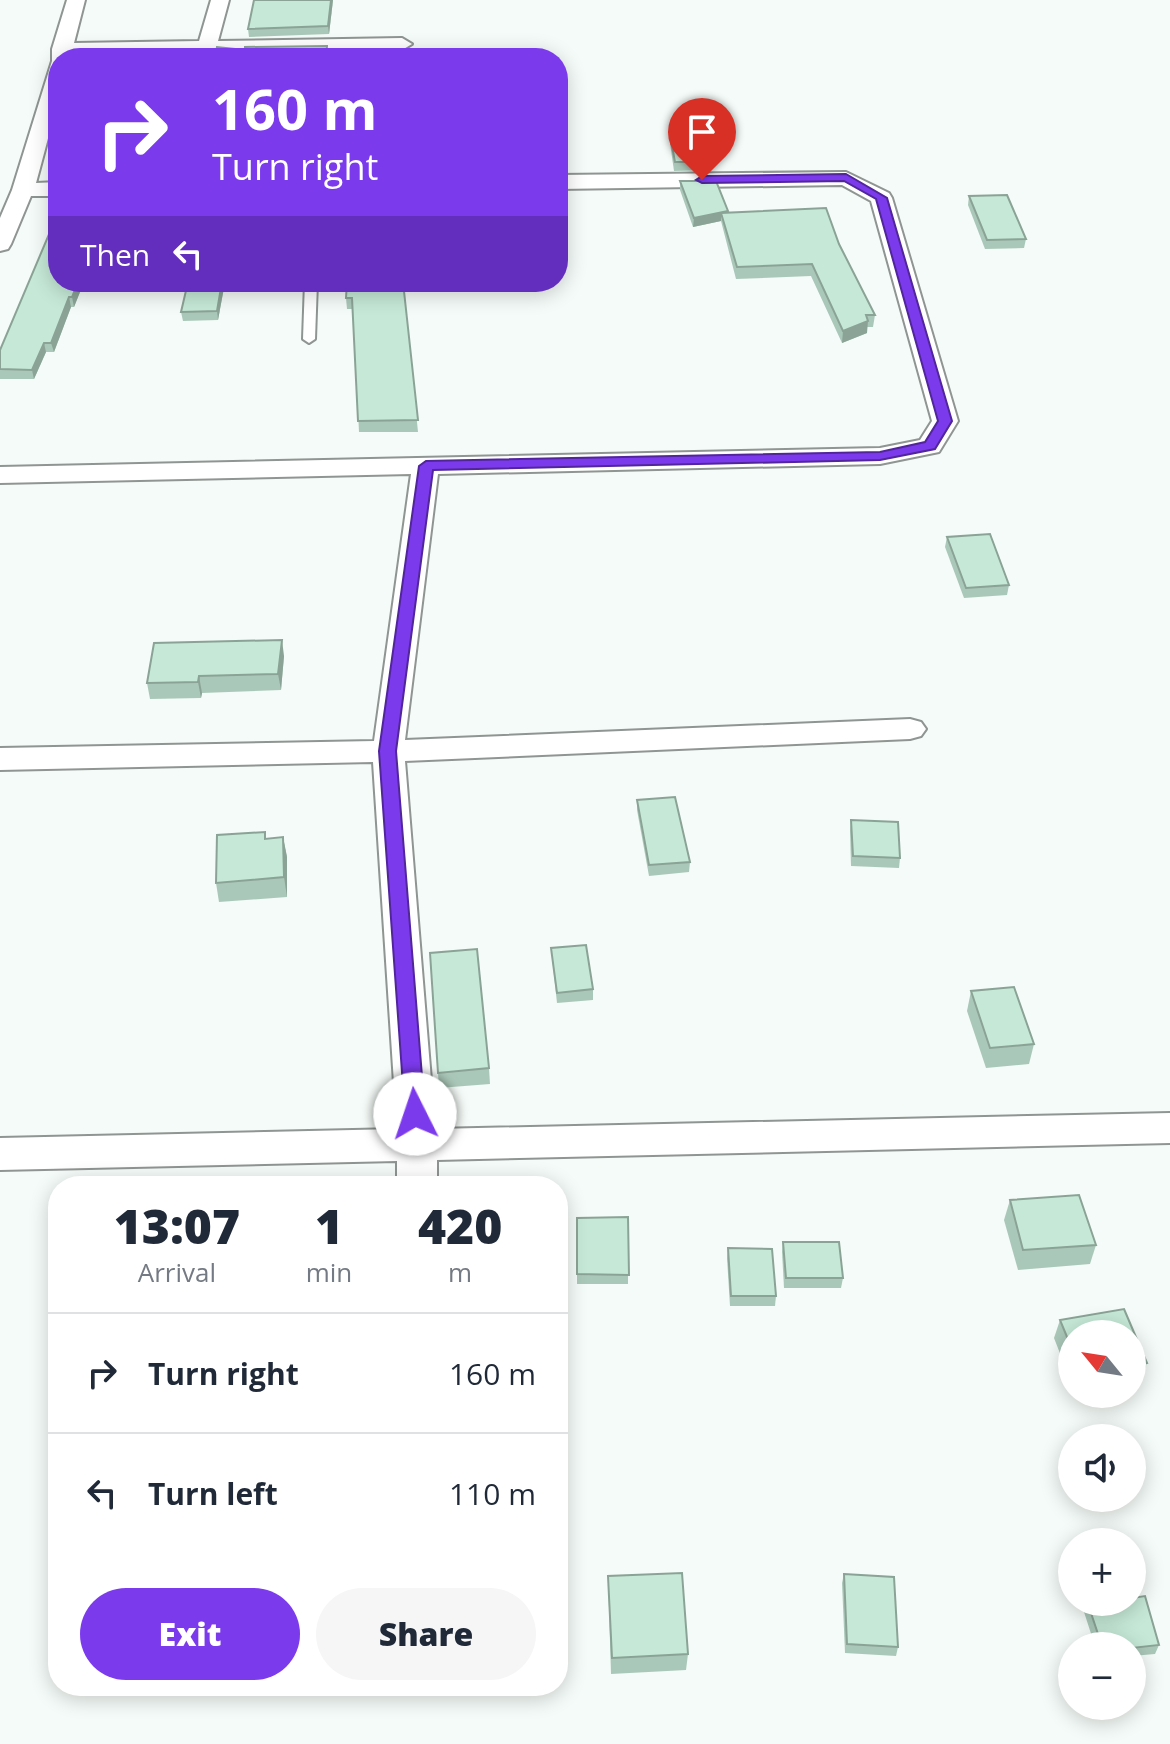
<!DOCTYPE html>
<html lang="en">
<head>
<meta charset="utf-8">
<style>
	:root { --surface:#fff; --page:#f6f6f7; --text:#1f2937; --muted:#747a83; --line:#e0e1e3; --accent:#7c3aed }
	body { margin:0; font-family:"Open Sans",sans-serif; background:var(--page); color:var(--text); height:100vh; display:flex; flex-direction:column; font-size:30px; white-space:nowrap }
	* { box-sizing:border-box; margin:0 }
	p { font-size:26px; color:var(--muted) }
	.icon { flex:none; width:44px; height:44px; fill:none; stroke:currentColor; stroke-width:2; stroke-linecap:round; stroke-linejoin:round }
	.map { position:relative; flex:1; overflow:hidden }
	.side { position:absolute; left:48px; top:1176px; width:520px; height:520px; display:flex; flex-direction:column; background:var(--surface); border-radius:32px; box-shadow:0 4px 20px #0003 }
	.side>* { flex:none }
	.top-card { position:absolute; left:48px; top:48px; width:520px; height:244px; border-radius:32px; box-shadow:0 4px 20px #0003; background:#7c3aed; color:#fff; overflow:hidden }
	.needle { width:52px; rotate:300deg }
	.fabs { position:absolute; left:1058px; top:1320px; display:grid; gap:16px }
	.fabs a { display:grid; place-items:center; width:88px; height:88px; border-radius:50%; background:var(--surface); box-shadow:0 4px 20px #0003; font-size:40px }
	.pin { position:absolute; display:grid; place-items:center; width:68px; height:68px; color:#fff; margin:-82px -34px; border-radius:50% 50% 50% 0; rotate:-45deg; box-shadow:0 0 8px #0007 }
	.pin .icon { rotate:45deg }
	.me { position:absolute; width:88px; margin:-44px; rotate:356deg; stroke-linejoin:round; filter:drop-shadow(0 0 6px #0008) }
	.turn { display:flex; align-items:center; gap:28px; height:168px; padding:0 32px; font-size:36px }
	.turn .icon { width:104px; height:104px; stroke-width:2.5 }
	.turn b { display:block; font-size:56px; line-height:68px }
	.then { display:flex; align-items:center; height:76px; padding:0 32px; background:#0003; gap:16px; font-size:30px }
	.eta { display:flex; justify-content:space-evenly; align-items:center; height:136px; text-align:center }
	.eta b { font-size:48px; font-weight:800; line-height:56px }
	.action { display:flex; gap:16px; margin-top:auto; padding:16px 32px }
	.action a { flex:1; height:92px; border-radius:48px; background:var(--accent); color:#fff; font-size:32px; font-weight:800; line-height:92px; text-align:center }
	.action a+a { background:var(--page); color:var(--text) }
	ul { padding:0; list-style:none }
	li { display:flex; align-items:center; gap:24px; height:120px; padding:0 32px; border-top:2px solid var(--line) }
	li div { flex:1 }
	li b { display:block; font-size:30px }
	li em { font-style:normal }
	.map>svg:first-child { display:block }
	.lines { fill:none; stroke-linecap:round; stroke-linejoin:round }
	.lane-casing { stroke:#8f9592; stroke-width:4 }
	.street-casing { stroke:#8f9592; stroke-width:4 }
	.lane { fill:#fff; fill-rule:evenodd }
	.street { fill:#fff; fill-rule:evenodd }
	.wall { fill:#aac8b9 }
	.shaded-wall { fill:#8ba396 }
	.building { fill:#c6e9d7; stroke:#8ba396; stroke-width:2 }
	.route { fill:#7c3aed; stroke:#51269a; stroke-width:2 }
</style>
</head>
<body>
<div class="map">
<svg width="1170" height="1744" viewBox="0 0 1170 1744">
	<rect width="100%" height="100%" fill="#f5fbf8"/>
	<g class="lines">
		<defs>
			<path id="lane" d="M305 282H317L315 339 309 343 303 339Z"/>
			<g id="street">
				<path d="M67 0H85L74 43 199 41 211 0H229L218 41 402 38 412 44 402 50 71 55 70 58H58V101L36 183 58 182V196H31L11 244 8 249 0 251V218L12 190 52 61V49Z"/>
				<path d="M846 172 889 193 892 198 958 421 939 452 880 464 438 474 405 740 910 719 921 722 926 729 921 736 910 739 405 761 435 1129 1170 1113V1143L437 1160V1186H397V1161L0 1170V1138L397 1129 373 762 0 770V748L374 741 411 474 0 483V467L880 448 920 440 932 421 871 201 842 185 558 189V175Z"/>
			</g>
		</defs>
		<use href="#lane" class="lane-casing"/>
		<use href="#street" class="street-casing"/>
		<use href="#lane" class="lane"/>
		<use href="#street" class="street"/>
	</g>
	<g class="wall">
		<path d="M333 0 329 34 249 37 248 29Z"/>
		<path d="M670 135 712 162V170L674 171 670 143Z"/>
		<path d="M680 181 728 211V212L839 244 875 315 873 327H867V333L842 343 811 276 736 279 721 221 693 227 680 190Z"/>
		<path d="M969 196 1026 239 1024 248 985 249 968 205Z"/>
		<path d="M58 282H84L74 307H71L54 352H46L34 379H0V350Z"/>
		<path d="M188 282H225L218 320 183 321 181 312Z"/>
		<path d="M403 282 418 432H359L353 309H347L346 298Z"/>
		<path d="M947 537 1009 585 1007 595 964 598 945 547Z"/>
		<path d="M284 656 281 690 202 693 201 698 150 699 147 683Z"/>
		<path d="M637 800 690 862 689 872 649 876 637 810Z"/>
		<path d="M851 820 900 858 899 868 851 866 850 830Z"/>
		<path d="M283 837 287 857V897L219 902 216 883 266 839Z"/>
		<path d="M551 948 593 989V1000L557 1003Z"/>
		<path d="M430 953 489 1068 490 1084 439 1088Z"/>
		<path d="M971 991 1034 1044 1029 1064 986 1068 967 1011Z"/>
		<path d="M1010 1200 1096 1245 1090 1264 1018 1270 1004 1220Z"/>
		<path d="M628 1217V1284H577V1218Z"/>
		<path d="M783 1242 843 1278 841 1288H784L782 1252Z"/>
		<path d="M728 1248 776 1296 775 1306H730L727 1258Z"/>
		<path d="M1124 1309 1147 1363 1140 1381 1132 1382V1334H1072V1384L1054 1338 1060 1320Z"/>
		<path d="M844 1574 898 1647 896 1656 845 1653 842 1583Z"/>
		<path d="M608 1576 688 1654 686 1670 611 1674Z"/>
		<path d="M1088 1604 1159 1645 1155 1654 1132 1656V1646H1095L1084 1612Z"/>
	</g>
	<g class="shaded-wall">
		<path d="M331 0H333L329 34 328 26Z"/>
		<path d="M728 211 727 220 721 213V221L693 227 694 218Z"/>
		<path d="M78 282H84L74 307 72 297Z"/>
		<path d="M222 282H225L218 320 217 311Z"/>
		<path d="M69 297 71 307 54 352 51 343Z"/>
		<path d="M868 321 867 333 842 343 843 331Z"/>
		<path d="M44 343 46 352 34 379 32 370Z"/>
		<path d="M282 640 284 656 281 690 278 674Z"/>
		<path d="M199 676 202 693 201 698 198 682Z"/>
		<path d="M283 837 287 857V897L284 877Z"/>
	</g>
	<g class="building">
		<path d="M254 0H331L328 26 248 29Z"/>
		<path d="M327 46 326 58H215L217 47 245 50V47Z"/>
		<path d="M707 134 712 162H675L670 135Z"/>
		<path d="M680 181H716L728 211 694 218Z"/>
		<path d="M1007 195 1026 239 987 240 969 196Z"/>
		<path d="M826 208 839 244 875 315H866L868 321 843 331 812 264 737 267 721 213Z"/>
		<path d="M58 213V282H78L72 297H69L51 343H44L32 370 0 369V350Z"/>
		<path d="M188 282H222L217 311 181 312Z"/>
		<path d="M347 282H403L418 420 358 421 352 298H346Z"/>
		<path d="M990 534 1009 585 966 588 947 537Z"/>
		<path d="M282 640 278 674 199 676 198 682 147 683 154 643Z"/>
		<path d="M675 797 690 862 649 865 637 800Z"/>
		<path d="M851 820 898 822 900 858 853 856Z"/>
		<path d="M265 832V839L283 837 284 877 216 883 217 835Z"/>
		<path d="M586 945 593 989 557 993 551 948Z"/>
		<path d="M477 949 489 1068 438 1073 430 953Z"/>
		<path d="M1014 987 1034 1044 990 1048 971 991Z"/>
		<path d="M1079 1195 1096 1245 1023 1250 1010 1200Z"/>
		<path d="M628 1217 629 1275 577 1274V1218Z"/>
		<path d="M783 1242H839L843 1278H786Z"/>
		<path d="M728 1248 772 1249 776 1296H731Z"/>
		<path d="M1124 1309 1147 1363 1132 1365V1334H1072V1349L1060 1320Z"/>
		<path d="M682 1573 688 1654 612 1658 608 1576Z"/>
		<path d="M844 1574 894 1577 898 1647 847 1644Z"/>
		<path d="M1145 1596 1159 1645 1132 1648V1646H1102L1088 1604 1100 1602H1132V1598Z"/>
	</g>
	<path class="route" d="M846 174 887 198 952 421 935 449 880 460 433 470 396 751 425 1114 422 1120H408L405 1114 379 751 419 466 426 461 880 452 925 442 938 421 876 199 844 181 702 183 696 180 702 176Z"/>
</svg>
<div class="fabs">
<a><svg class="needle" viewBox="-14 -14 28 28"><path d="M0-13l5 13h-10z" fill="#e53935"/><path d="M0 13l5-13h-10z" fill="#747a83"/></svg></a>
<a><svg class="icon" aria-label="sound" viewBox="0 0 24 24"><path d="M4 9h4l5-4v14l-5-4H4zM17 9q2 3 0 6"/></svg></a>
<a>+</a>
<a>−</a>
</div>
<div class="pin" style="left:702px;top:180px;background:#d93025"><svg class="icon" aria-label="arrive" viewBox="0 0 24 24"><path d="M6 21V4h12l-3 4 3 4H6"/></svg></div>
<svg class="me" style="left:415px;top:1114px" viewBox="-20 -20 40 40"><circle r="19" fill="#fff"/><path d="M0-13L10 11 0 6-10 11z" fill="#7c3aed"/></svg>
<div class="top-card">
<div class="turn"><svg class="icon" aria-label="right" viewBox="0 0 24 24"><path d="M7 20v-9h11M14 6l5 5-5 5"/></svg><div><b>160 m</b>Turn right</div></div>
<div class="then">Then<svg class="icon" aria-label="left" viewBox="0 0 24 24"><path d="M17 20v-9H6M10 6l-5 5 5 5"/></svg></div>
</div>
<section class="side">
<div class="eta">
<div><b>13:07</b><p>Arrival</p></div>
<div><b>1</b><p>min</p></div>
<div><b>420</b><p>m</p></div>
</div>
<ul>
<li><svg class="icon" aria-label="right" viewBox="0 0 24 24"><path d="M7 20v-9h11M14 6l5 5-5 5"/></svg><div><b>Turn right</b></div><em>160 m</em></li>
<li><svg class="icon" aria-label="left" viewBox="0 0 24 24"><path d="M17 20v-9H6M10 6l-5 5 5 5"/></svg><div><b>Turn left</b></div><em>110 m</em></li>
</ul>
<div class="action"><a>Exit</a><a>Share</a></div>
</section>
</div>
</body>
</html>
